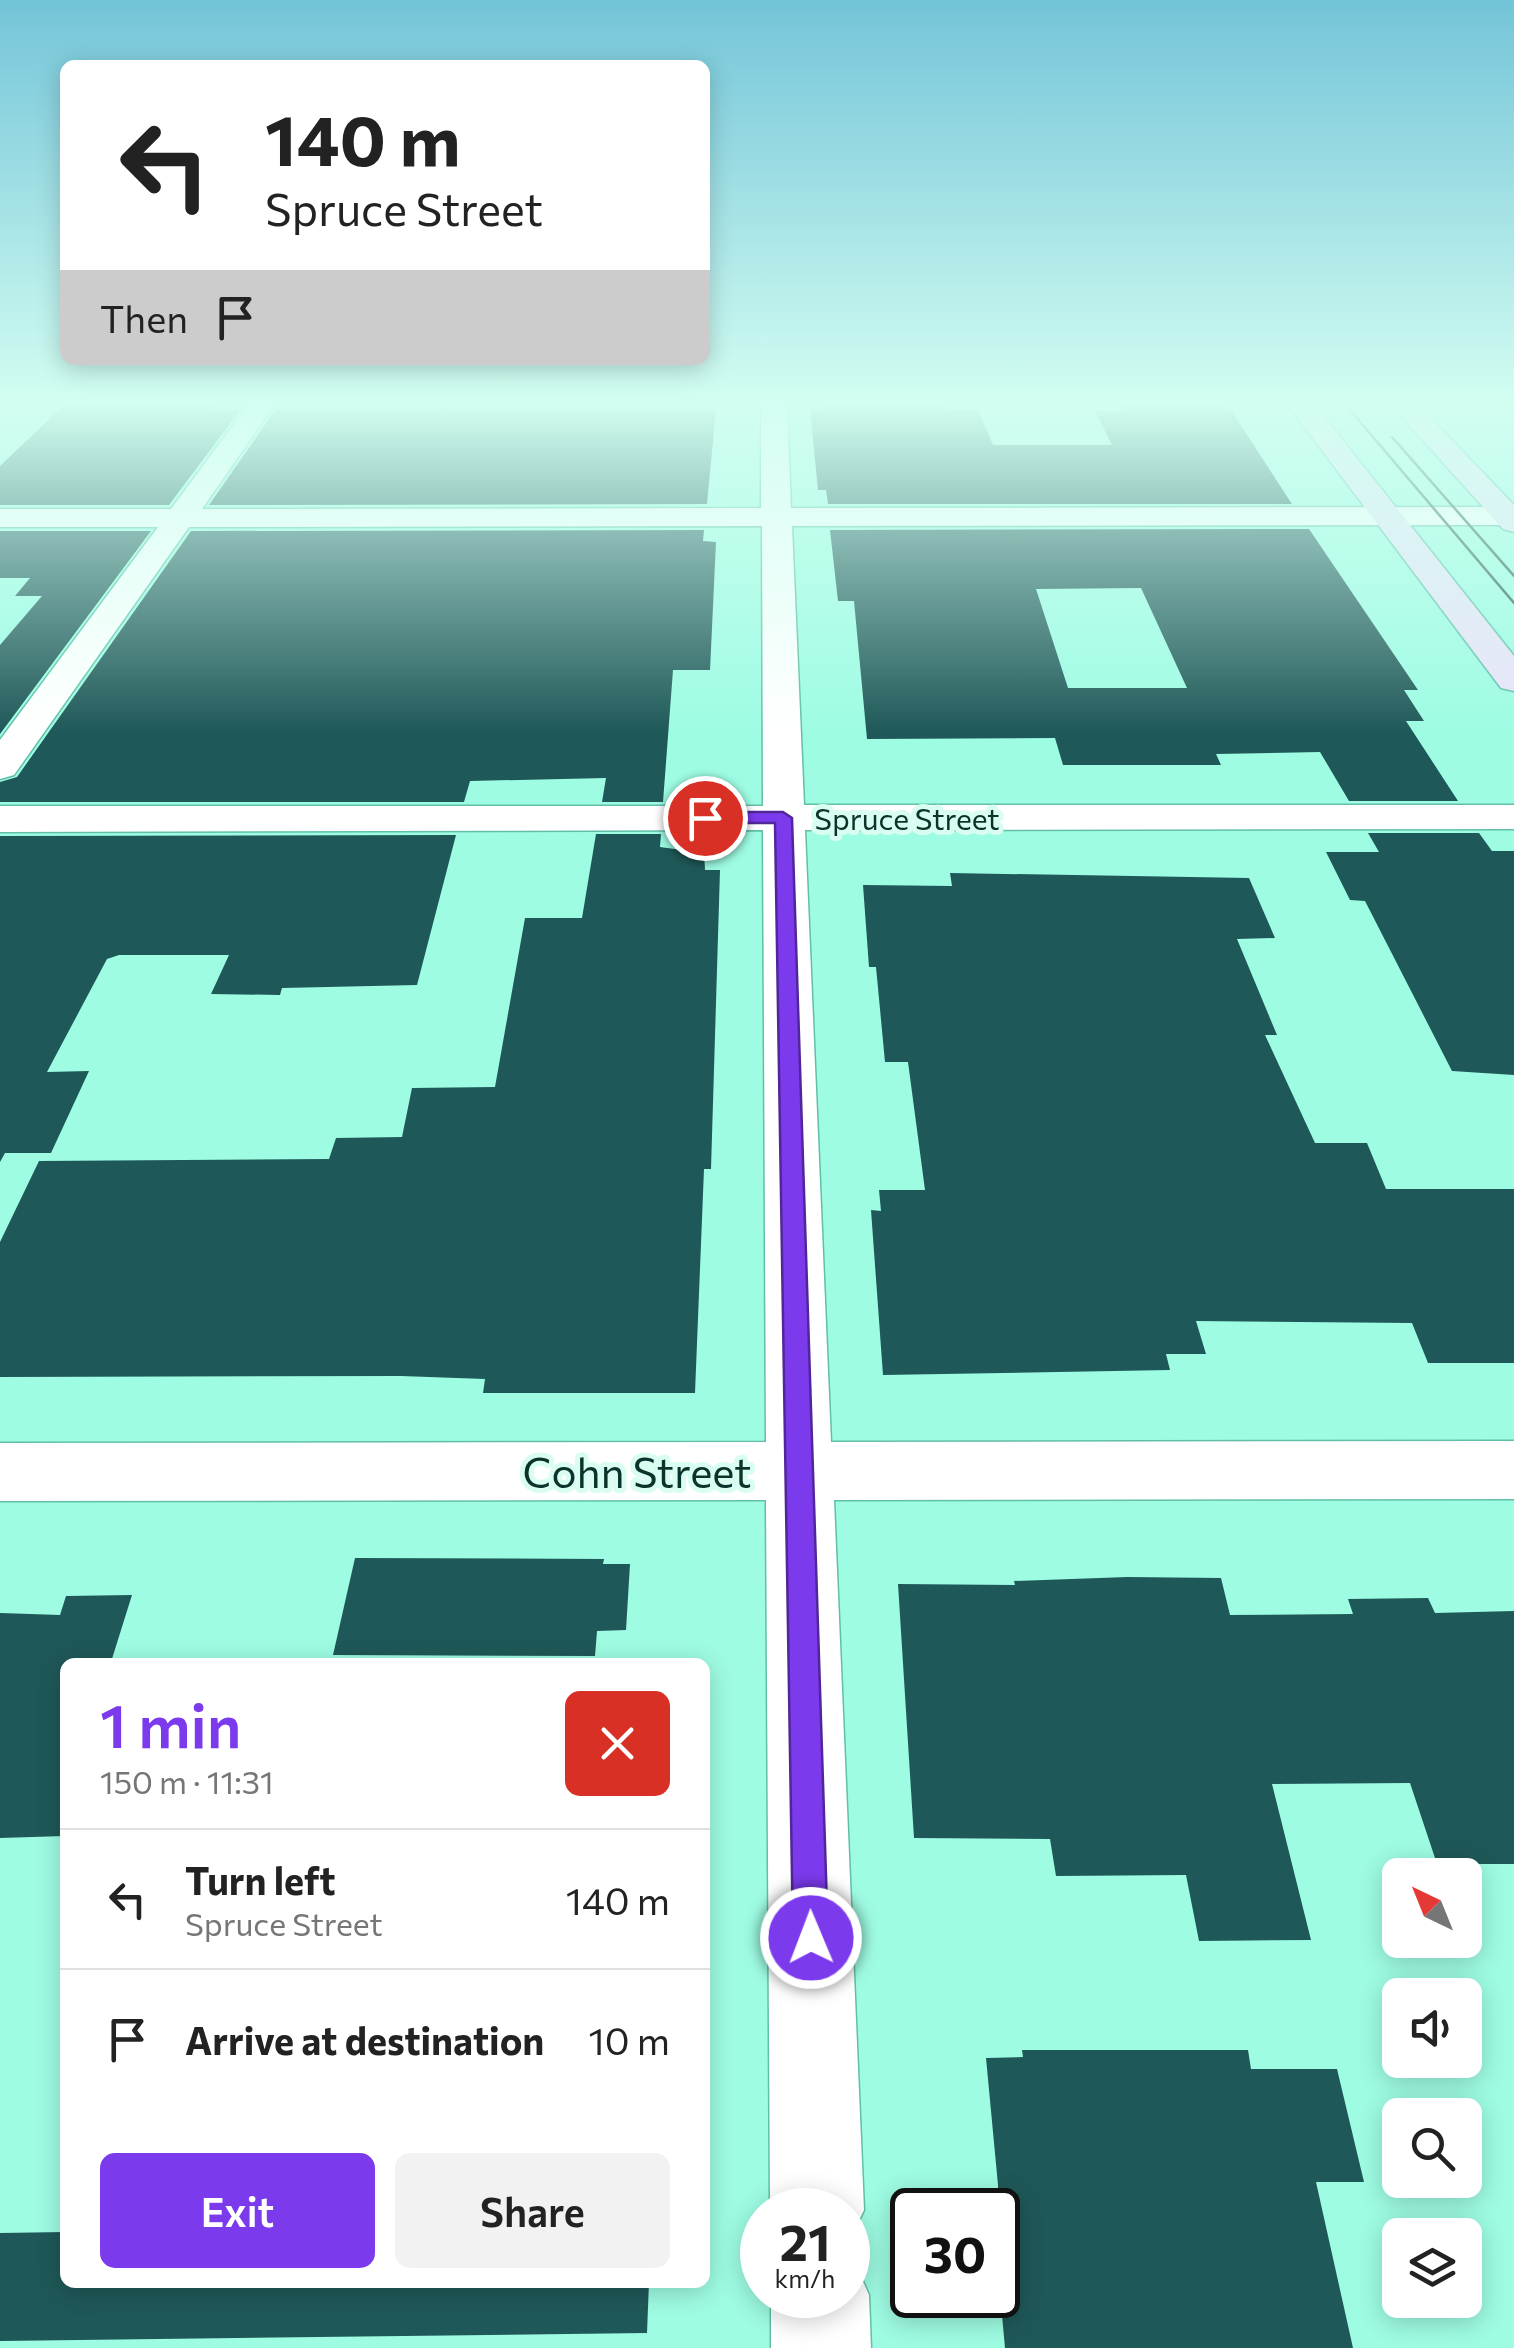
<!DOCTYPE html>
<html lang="en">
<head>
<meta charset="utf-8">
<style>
	:root { --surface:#fff; --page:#f2f2f2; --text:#222; --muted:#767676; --line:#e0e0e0; --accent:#7c3aed }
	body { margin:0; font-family:Commissioner,sans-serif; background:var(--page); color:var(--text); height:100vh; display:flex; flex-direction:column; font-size:38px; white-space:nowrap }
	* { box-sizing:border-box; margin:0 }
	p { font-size:32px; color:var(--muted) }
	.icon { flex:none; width:55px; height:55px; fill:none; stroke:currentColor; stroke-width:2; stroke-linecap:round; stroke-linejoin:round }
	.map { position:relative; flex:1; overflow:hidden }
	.drawer { position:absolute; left:60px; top:1658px; width:650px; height:630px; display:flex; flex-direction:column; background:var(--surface); border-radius:15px; box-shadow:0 5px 25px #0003 }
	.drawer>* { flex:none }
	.top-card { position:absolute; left:60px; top:60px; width:650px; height:305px; border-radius:15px; box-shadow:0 5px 25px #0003; background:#fff; color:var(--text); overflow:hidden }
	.needle { width:65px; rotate:317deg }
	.fabs { position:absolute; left:1382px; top:1858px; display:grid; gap:20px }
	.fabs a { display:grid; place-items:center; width:100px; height:100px; border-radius:15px; background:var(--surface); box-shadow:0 5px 25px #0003; font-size:50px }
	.speed { position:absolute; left:740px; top:2188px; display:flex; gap:20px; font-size:50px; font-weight:700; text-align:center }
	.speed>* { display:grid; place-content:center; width:130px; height:130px; border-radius:50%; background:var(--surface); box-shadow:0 5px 25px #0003; line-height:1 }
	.speed small { font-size:25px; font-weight:400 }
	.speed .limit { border:5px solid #111; border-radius:15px; background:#fff; color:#111 }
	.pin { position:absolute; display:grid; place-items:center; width:85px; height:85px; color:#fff; margin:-42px; border:5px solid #fff; border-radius:50%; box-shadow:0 2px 10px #0007 }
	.me { position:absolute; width:110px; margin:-55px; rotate:359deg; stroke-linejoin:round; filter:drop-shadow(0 0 8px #0008) }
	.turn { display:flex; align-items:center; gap:35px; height:210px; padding:0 40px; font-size:45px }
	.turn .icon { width:130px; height:130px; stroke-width:2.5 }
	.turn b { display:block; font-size:70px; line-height:85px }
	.then { display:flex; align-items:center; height:95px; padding:0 40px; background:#0003; gap:20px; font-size:38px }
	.round { display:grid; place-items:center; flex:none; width:105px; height:105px; border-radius:15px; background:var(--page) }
	.head { display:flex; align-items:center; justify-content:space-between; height:170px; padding:0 40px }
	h1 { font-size:60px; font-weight:600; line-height:75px; color:var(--accent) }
	.cta { display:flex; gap:20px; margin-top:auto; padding:20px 40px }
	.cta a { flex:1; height:115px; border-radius:15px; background:var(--accent); color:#fff; font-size:40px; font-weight:600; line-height:115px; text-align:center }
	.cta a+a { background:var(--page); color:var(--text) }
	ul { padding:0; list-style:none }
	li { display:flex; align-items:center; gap:30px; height:140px; padding:0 40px; border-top:2px solid var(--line) }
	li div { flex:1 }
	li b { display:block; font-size:38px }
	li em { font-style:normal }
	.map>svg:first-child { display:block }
	.building { fill:#1f5858; fill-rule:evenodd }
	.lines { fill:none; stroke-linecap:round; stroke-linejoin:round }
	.street-casing { stroke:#61bfa8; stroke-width:3 }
	.secondary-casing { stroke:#61bfa8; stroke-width:3 }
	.street { fill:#fff; fill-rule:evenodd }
	.secondary { fill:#e9e3f9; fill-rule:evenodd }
	.tram { stroke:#2c6155; stroke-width:2.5 }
	.route { fill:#7c3aed; stroke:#51269a; stroke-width:2.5 }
	.labels { text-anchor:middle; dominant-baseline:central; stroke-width:10; stroke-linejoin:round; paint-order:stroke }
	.far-street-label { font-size:30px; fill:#0a342b; stroke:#dafdf2 }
	.near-street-label { font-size:42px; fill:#0a342b; stroke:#dafdf2 }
</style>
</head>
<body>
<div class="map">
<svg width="1514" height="2348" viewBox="0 0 1514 2348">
	<rect width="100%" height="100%" fill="#9efce3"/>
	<g class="building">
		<path d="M65 404H218L213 409H241L169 505H0V466Z"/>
		<path d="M821 404H944L946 410H978L993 445H1112L1095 411H1122L1118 404H1227L1292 504H828L826 490H818L810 409H819Z"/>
		<path d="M444 408 716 409 707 504 209 505 276 409Z"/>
		<path d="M1309 529 1418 690H1404L1424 721H1406L1458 801H1349L1320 752 1216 754 1221 765H1063L1055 738 867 739 854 601H838L830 530ZM1141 588 1187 688H1068L1036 589Z"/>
		<path d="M704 530 703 541 716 542 710 670H673L663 802H602L606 778 470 781 464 802H0V782L17 777 191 531Z"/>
		<path d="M0 531H151L0 734V645L42 596H15L30 578H0Z"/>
		<path d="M1368 833H1479L1492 851H1514V1075L1452 1071 1365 901 1350 900 1326 852H1379Z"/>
		<path d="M596 834H661L660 847 704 853 705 870H720L711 1169H704L695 1393H483L485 1379 401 1376 0 1377V1242L39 1161 329 1159 336 1138 402 1137 412 1088 495 1087 525 918H582Z"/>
		<path d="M456 835 417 985 282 988 280 995 211 994 229 955H119L107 959 47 1072 89 1071 51 1153H5L0 1162V836Z"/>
		<path d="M950 873 1249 878 1275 938 1237 939 1277 1035H1265L1315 1143H1367L1386 1189H1514V1363H1428L1412 1323 1196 1321 1206 1354H1166L1170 1370 883 1375 871 1210 881 1211 879 1190H925L908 1062H885L876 967H869L863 885 952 886Z"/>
		<path d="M355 1558 604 1559 603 1564H630L626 1630 597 1631 595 1656 333 1655Z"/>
		<path d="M1127 1577 1221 1578 1230 1615 1353 1614 1348 1599 1428 1598 1435 1613 1514 1611V1864H1437L1410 1783 1272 1784 1311 1940 1199 1941 1186 1875 1056 1876 1050 1839 914 1838 898 1584 1015 1585 1014 1581Z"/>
		<path d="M132 1595 111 1662H65V1836L0 1838V1613L60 1615 66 1596Z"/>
		<path d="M1022 2050H1248L1251 2069H1337L1364 2182H1316L1353 2348H1005L998 2271V2185L986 2058 1023 2057Z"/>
		<path d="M65 2232V2282H649L647 2333 0 2341V2233Z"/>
	</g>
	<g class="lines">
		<defs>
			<g id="street">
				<path d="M249 404H275L202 509 761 508V404H787L791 508 1514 507V525L792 526 804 805H1514V829L805 830 831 1442 1514 1441V1499L834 1500 864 2210 848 2244V2210H770L766 1500 0 1501V1443L766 1442 763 830 0 832V806H763L762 526 189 527 14 775 0 779V740L158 527H0V509H171Z"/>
				<path d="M848 2258 854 2261 869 2295 871 2348H771V2295H848Z"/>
			</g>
			<g id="secondary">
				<path d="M1287 404H1314L1514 656V691L1501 688Z"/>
				<path d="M1390 404H1417L1514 505V532L1503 529Z"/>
			</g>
		</defs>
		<use href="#street" class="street-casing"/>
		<use href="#secondary" class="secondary-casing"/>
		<use href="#street" class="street"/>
		<use href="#secondary" class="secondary"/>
		<g class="tram">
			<path d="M1345 404 1514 603"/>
			<path d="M1392 437 1514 576"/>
		</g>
	</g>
	<linearGradient id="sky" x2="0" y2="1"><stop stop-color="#73c4d8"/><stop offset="0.55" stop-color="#d3fef2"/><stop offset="1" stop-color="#d3fef2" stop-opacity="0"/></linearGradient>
	<rect width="1514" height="733" fill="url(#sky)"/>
	<path class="route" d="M783 812 792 818 828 1938 823 1950 811 1955 799 1950 793 1938 775 823H705L696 818 705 812Z"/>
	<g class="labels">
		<g class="far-street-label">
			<text x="907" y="817">Spruce Street</text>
		</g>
		<g class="near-street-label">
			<text x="637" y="1471">Cohn Street</text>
		</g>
	</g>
</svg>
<div class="fabs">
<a><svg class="needle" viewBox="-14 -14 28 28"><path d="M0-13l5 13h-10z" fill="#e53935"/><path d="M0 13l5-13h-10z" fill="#767676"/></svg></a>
<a><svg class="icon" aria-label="sound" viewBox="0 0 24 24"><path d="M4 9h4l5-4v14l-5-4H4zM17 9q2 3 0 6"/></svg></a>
<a><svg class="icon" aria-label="search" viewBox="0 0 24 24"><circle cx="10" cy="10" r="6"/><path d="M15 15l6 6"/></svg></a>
<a><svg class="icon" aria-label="layers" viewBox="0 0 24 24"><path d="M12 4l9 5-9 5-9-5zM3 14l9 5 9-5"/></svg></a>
</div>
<div class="speed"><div>21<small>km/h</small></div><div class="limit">30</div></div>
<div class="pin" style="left:705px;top:818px;background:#d93025"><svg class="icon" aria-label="arrive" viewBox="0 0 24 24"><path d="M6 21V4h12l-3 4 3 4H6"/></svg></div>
<svg class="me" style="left:811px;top:1938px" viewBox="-20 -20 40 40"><circle r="17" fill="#7c3aed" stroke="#fff" stroke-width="3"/><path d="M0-11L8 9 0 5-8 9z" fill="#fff"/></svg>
<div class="top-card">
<div class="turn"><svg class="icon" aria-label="left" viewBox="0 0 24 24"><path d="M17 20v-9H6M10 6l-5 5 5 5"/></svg><div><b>140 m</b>Spruce Street</div></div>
<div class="then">Then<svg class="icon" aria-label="arrive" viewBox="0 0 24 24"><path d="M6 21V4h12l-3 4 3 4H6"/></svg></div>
</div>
<section class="drawer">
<div class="head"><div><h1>1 min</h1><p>150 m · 11:31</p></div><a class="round" style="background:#d93025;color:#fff"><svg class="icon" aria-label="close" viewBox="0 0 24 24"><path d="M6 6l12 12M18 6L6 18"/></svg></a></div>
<ul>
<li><svg class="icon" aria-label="left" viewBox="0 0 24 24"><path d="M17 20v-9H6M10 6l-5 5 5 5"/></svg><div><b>Turn left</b><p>Spruce Street</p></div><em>140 m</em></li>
<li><svg class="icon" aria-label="arrive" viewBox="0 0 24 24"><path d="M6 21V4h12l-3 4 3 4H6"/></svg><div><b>Arrive at destination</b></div><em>10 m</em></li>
</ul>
<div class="cta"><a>Exit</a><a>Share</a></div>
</section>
</div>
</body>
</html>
